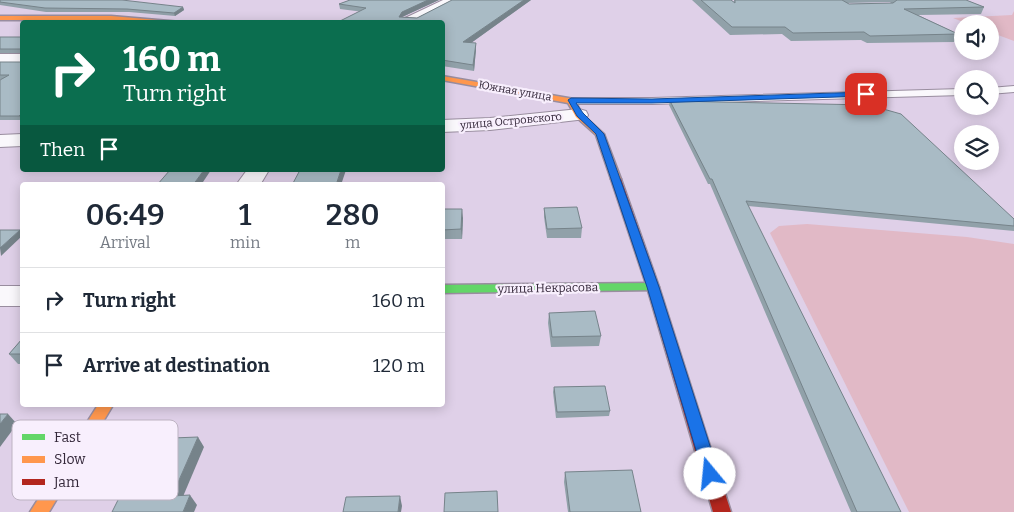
<!DOCTYPE html>
<html lang="en">
<head>
<meta charset="utf-8">
<style>
	:root { --surface:#fff; --page:#f2f2f3; --text:#1f2937; --muted:#747a83; --line:#e0e1e3 }
	body { margin:0; font-family:Bitter,serif; background:var(--page); color:var(--text); height:100vh; display:flex; flex-direction:column; font-size:19px; white-space:nowrap }
	* { box-sizing:border-box; margin:0 }
	p { font-size:16px; color:var(--muted) }
	.icon { flex:none; width:28px; height:28px; fill:none; stroke:currentColor; stroke-width:2; stroke-linecap:round; stroke-linejoin:round }
	.map { position:relative; flex:1; overflow:hidden }
	.sheet { position:absolute; left:20px; top:182px; width:425px; height:225px; display:flex; flex-direction:column; background:var(--surface); border-radius:5px; box-shadow:0 2px 12px #0003 }
	.sheet>* { flex:none }
	.banner { position:absolute; left:20px; top:20px; width:425px; height:152px; border-radius:5px; box-shadow:0 2px 12px #0003; background:#0b6e4f; color:#fff; overflow:hidden }
	.buttons { position:absolute; left:954px; top:15px; display:grid; gap:10px }
	.buttons a { display:grid; place-items:center; width:45px; height:45px; border-radius:50%; background:var(--surface); box-shadow:0 2px 12px #0003; font-size:25px }
	.pin { position:absolute; display:grid; place-items:center; width:42px; height:42px; color:#fff; margin:-21px; border-radius:10px; box-shadow:0 2px 8px #0006 }
	.me { position:absolute; width:55px; margin:-28px; rotate:343deg; stroke-linejoin:round; filter:drop-shadow(0 0 4px #0008) }
	.turn { display:flex; align-items:center; gap:18px; height:105px; padding:0 20px; font-size:22px }
	.turn .icon { width:65px; height:65px; stroke-width:2.5 }
	.turn b { display:block; font-size:35px; line-height:42px }
	.then { display:flex; align-items:center; height:48px; padding:0 20px; background:#0003; gap:10px; font-size:19px }
	.eta { display:flex; justify-content:space-evenly; align-items:center; height:85px; text-align:center }
	.eta b { font-size:30px; font-weight:600; line-height:35px }
	ul { padding:0; list-style:none }
	li { display:flex; align-items:center; gap:15px; height:65px; padding:0 20px; border-top:1px solid var(--line) }
	li div { flex:1 }
	li b { display:block; font-size:19px }
	li em { font-style:normal }
	.map>svg:first-child { display:block }
	.green { fill:#e1b9c6 }
	.lines { fill:none; stroke-linecap:round; stroke-linejoin:round }
	.lane-casing { stroke:#998d9f; stroke-width:2 }
	.street-casing { stroke:#998d9f; stroke-width:2 }
	.fast-casing { stroke:#998d9f; stroke-width:3 }
	.slow-casing { stroke:#998d9f; stroke-width:3 }
	.jam-casing { stroke:#998d9f; stroke-width:3 }
	.lane { fill:#faf8fc; fill-rule:evenodd }
	.street { fill:#faf8fc; fill-rule:evenodd }
	.fast { fill:#63d668; fill-rule:evenodd }
	.slow { fill:#ff974d; fill-rule:evenodd }
	.jam { fill:#b3261e; fill-rule:evenodd }
	.wall { fill:#91a1a9; fill-rule:evenodd }
	.shaded-wall { fill:#76838a }
	.building { fill:#a9bbc5; stroke:#76838a }
	.route { fill:#1a73e8; stroke:#114b97 }
	.labels { text-anchor:middle; dominant-baseline:central; stroke-width:4.5; stroke-linejoin:round; paint-order:stroke }
	.far-street-label { font-size:11px; fill:#332739; stroke:#f8effd }
	.street-label { font-size:12px; fill:#332739; stroke:#f8effd }
	.key { fill:#f8effd; stroke:#bdb3c2; stroke-width:1 }
	.key-label { font-size:14px; fill:#332739 }
</style>
</head>
<body>
<div class="map">
<svg width="1014" height="512" viewBox="0 0 1014 512">
	<rect width="100%" height="100%" fill="#dfd0e8"/>
	<g class="green">
		<path d="M1014 11V41L990 32V24H968L953 18 1012 15Z"/>
		<path d="M807 224 967 237 1014 244V512H909L770 233 779 226Z"/>
	</g>
	<g class="lines">
		<defs>
			<g id="lane">
				<path d="M1014 86V92L990 94V88Z"/>
				<path d="M962 89V95L652 104H571L566 101 571 98H652Z"/>
			</g>
			<g id="street">
				<path d="M443 0H458L417 22H401L403 19Z"/>
				<rect x="0" y="54" width="22" height="10"/>
				<path d="M579 109 586 111 588 115 586 119 490 130 442 132V120L490 118Z"/>
				<path d="M22 134V146L0 147V135Z"/>
				<path d="M247 170H269L260 185H236Z"/>
				<rect x="0" y="286" width="22" height="20"/>
			</g>
			<path id="fast" d="M653 283 657 284 659 287 657 290 442 293V285Z"/>
			<g id="slow">
				<path d="M0 16H111L181 22 111 20H0Z"/>
				<path d="M442 76 574 99 582 114 604 134 621 179 616 182 611 179 596 135 576 117 568 103 442 80Z"/>
				<path d="M98 405H113L49 512H30Z"/>
			</g>
			<path id="jam" d="M616 176 621 179 659 287 731 512H713L647 287 611 179Z"/>
		</defs>
		<use href="#lane" class="lane-casing"/>
		<use href="#street" class="street-casing"/>
		<use href="#fast" class="fast-casing"/>
		<use href="#slow" class="slow-casing"/>
		<use href="#jam" class="jam-casing"/>
		<use href="#lane" class="lane"/>
		<use href="#street" class="street"/>
		<use href="#fast" class="fast"/>
		<use href="#slow" class="slow"/>
		<use href="#jam" class="jam"/>
	</g>
	<g class="wall">
		<path d="M0 0 183 7 184 10 175 16 129 12H46L0 5Z"/>
		<path d="M350 0H439L402 17 417 18 452 0H531L471 43H476V49L474 71 442 66V22L340 9 339 4Z"/>
		<path d="M692 0H731L734 2V0H966L984 7 981 14 918 15 958 34 954 42 867 43 861 40 791 41 782 34 730 35ZM890 2 891 3 849 4 847 3Z"/>
		<path d="M0 37H22V120H0V80L2 79H0V62H21V53H0Z"/>
		<path d="M670 101 1014 219V231L748 206 901 512H851L710 184H708L669 105Z"/>
		<path d="M544 208 582 228 581 238H547L544 217Z"/>
		<path d="M442 209 463 218 462 239H442Z"/>
		<path d="M549 313 601 336 599 346 551 347 548 323Z"/>
		<path d="M22 339V364H18L9 354Z"/>
		<path d="M554 387 610 411 609 416 556 418 553 392Z"/>
		<path d="M565 472 641 512H568L564 482Z"/>
	</g>
	<g class="shaded-wall">
		<path d="M428 0H439L402 17H399L402 12Z"/>
		<path d="M524 0H531L464 48 463 42Z"/>
		<path d="M183 7 184 10 175 16 174 13Z"/>
		<path d="M476 43V49L474 71 473 65Z"/>
		<path d="M22 113V120L19 116Z"/>
		<path d="M204 170H211L201 185H193Z"/>
		<path d="M341 170H346L341 185H336Z"/>
		<path d="M462 209 463 218 462 239 461 229Z"/>
		<path d="M20 230 22 234V236L1 256 0 248Z"/>
		<path d="M8 414 17 424 0 447V424Z"/>
		<path d="M198 437 204 447 179 506 172 496Z"/>
		<path d="M190 495 197 505 194 512H183Z"/>
		<path d="M400 496 402 506 401 512H398Z"/>
	</g>
	<g class="building">
		<path d="M0 0H122L183 7 174 13 127 9 45 8 0 2Z"/>
		<path d="M350 0H428L402 12 399 17 417 18 452 0H524L463 42 476 43 473 65 442 60V22H338L366 8 339 4Z"/>
		<path d="M701 0H731L735 3V0H842L849 4 893 3 897 0H966L984 7 904 9 958 34 870 36 864 32 793 33 785 27H732Z"/>
		<path d="M117 21H162L159 22H116Z"/>
		<path d="M0 37H22V113L19 116H0V80L9 75H0V62H21V49H0Z"/>
		<path d="M670 101 869 105 901 114 1014 219V226L746 201 901 512H857L712 179H710Z"/>
		<path d="M170 170H204L193 185H157Z"/>
		<path d="M300 170H341L336 185H292Z"/>
		<path d="M577 207 582 228 547 229 544 208Z"/>
		<path d="M442 209H462L461 229 442 230Z"/>
		<path d="M0 230H20L0 248Z"/>
		<path d="M595 311 601 336 552 337 549 313Z"/>
		<path d="M22 339V354H9Z"/>
		<path d="M605 386 610 411 557 412 554 387Z"/>
		<path d="M0 414H8L0 424Z"/>
		<path d="M198 437 172 496 190 495 183 512H112L127 482H123L146 439Z"/>
		<path d="M632 470 641 512H570L565 472Z"/>
		<path d="M497 491 498 512H444L445 493Z"/>
		<path d="M400 496 398 512H343L346 497Z"/>
	</g>
	<path class="route" d="M866 92 869 93V96L652 103H576L583 113 604 134 659 287 719 474 716 480 710 482 705 480 647 287 596 134 577 116 568 100 571 98 652 99Z"/>
	<g class="labels">
		<g class="far-street-label">
			<text transform="translate(515 91) rotate(10)">Южная улица</text>
			<text transform="translate(511 121) rotate(-5)">улица Островского</text>
		</g>
		<g class="street-label">
			<text transform="translate(548 288) rotate(-1)">улица Некрасова</text>
		</g>
	</g>
	<rect x="12" y="420" width="166" height="80" rx="8" class="key"/>
	<rect x="22" y="434" width="23" height="6" fill="#63d668"/>
	<rect x="22" y="456" width="23" height="7" fill="#ff974d"/>
	<rect x="22" y="479" width="23" height="6" fill="#b3261e"/>
	<g class="key-label">
		<text x="54" y="442">Fast</text>
		<text x="54" y="464">Slow</text>
		<text x="54" y="487">Jam</text>
	</g>
</svg>
<div class="buttons">
<a><svg class="icon" aria-label="sound" viewBox="0 0 24 24"><path d="M4 9h4l5-4v14l-5-4H4zM17 9q2 3 0 6"/></svg></a>
<a><svg class="icon" aria-label="search" viewBox="0 0 24 24"><circle cx="10" cy="10" r="6"/><path d="M15 15l6 6"/></svg></a>
<a><svg class="icon" aria-label="layers" viewBox="0 0 24 24"><path d="M12 4l9 5-9 5-9-5zM3 14l9 5 9-5"/></svg></a>
</div>
<div class="pin" style="left:866px;top:94px;background:#d93025"><svg class="icon" aria-label="arrive" viewBox="0 0 24 24"><path d="M6 21V4h12l-3 4 3 4H6"/></svg></div>
<svg class="me" style="left:710px;top:474px" viewBox="-20 -20 40 40"><circle r="19" fill="#fff"/><path d="M0-13L10 11 0 6-10 11z" fill="#1a73e8"/></svg>
<div class="banner">
<div class="turn"><svg class="icon" aria-label="right" viewBox="0 0 24 24"><path d="M7 20v-9h11M14 6l5 5-5 5"/></svg><div><b>160 m</b>Turn right</div></div>
<div class="then">Then<svg class="icon" aria-label="arrive" viewBox="0 0 24 24"><path d="M6 21V4h12l-3 4 3 4H6"/></svg></div>
</div>
<section class="sheet">
<div class="eta">
<div><b>06:49</b><p>Arrival</p></div>
<div><b>1</b><p>min</p></div>
<div><b>280</b><p>m</p></div>
</div>
<ul>
<li><svg class="icon" aria-label="right" viewBox="0 0 24 24"><path d="M7 20v-9h11M14 6l5 5-5 5"/></svg><div><b>Turn right</b></div><em>160 m</em></li>
<li><svg class="icon" aria-label="arrive" viewBox="0 0 24 24"><path d="M6 21V4h12l-3 4 3 4H6"/></svg><div><b>Arrive at destination</b></div><em>120 m</em></li>
</ul>
</section>
</div>
</body>
</html>
